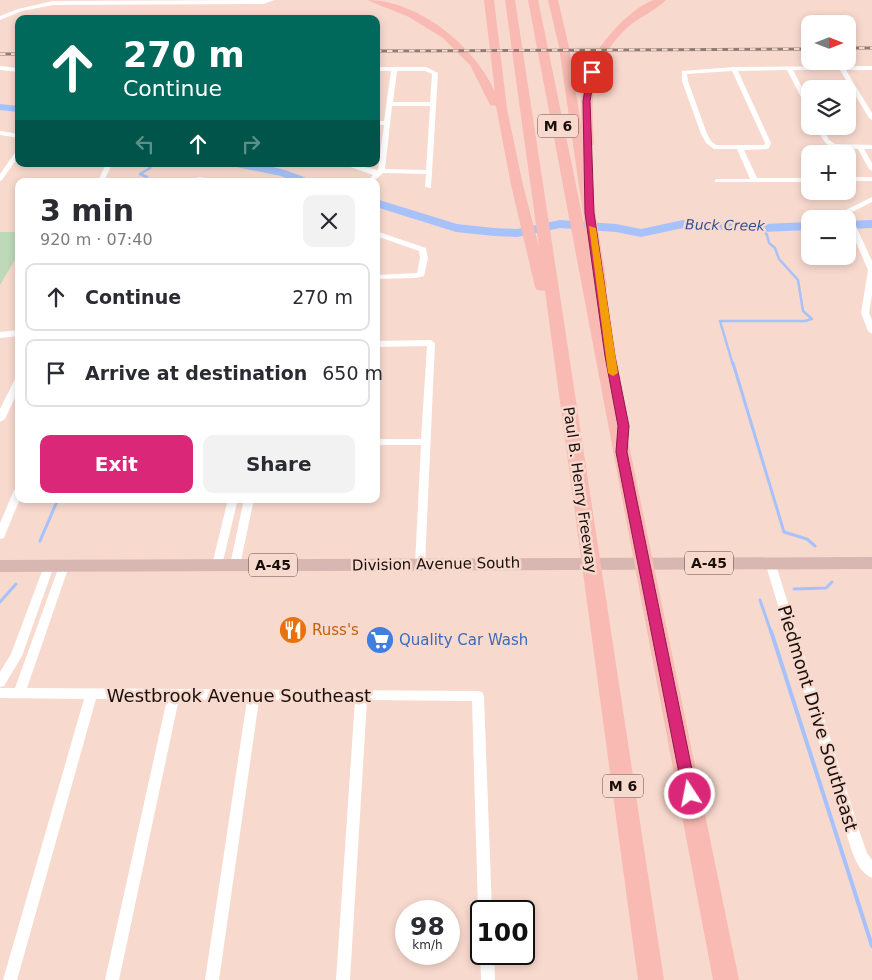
<!DOCTYPE html>
<html lang="en">
<head>
<meta charset="utf-8">
<style>
	:root { --surface:#fff; --page:#f2f2f3; --text:#2b2b33; --muted:#7c7c81; --line:#e1e1e2; --accent:#db2777 }
	body { margin:0; font-family:"DejaVu Sans",sans-serif; background:var(--page); color:var(--text); height:100vh; display:flex; flex-direction:column; font-size:19px; white-space:nowrap }
	* { box-sizing:border-box; margin:0 }
	p { font-size:16px; color:var(--muted) }
	.icon { flex:none; width:28px; height:28px; fill:none; stroke:currentColor; stroke-width:2; stroke-linecap:round; stroke-linejoin:round }
	.map { position:relative; flex:1; overflow:hidden }
	.panel { position:absolute; left:15px; top:178px; width:365px; height:325px; display:flex; flex-direction:column; background:var(--surface); border-radius:10px; box-shadow:0 2px 8px #0003 }
	.panel>* { flex:none }
	.guide { position:absolute; left:15px; top:15px; width:365px; height:152px; border-radius:10px; box-shadow:0 2px 8px #0003; background:#00695c; color:#fff; overflow:hidden }
	.needle { width:32px; rotate:90deg }
	.buttons { position:absolute; left:801px; top:15px; display:grid; gap:10px }
	.buttons a { display:grid; place-items:center; width:55px; height:55px; border-radius:10px; background:var(--surface); box-shadow:0 2px 8px #0003; font-size:25px }
	.speed { position:absolute; left:395px; top:900px; display:flex; gap:10px; font-size:25px; font-weight:700; text-align:center }
	.speed>* { display:grid; place-content:center; width:65px; height:65px; border-radius:50%; background:var(--surface); box-shadow:0 2px 8px #0003; line-height:1 }
	.speed small { font-size:12px; font-weight:400 }
	.speed .limit { border:2px solid #111; border-radius:8px; background:#fff; color:#111 }
	.pin { position:absolute; display:grid; place-items:center; width:42px; height:42px; color:#fff; margin:-21px; border-radius:10px; box-shadow:0 2px 8px #0006 }
	.me { position:absolute; width:55px; margin:-28px; rotate:349deg; stroke-linejoin:round; filter:drop-shadow(0 0 4px #0008) }
	.turn { display:flex; align-items:center; gap:18px; height:105px; padding:0 25px; font-size:22px }
	.turn .icon { width:65px; height:65px; stroke-width:2.5 }
	.turn b { display:block; font-size:35px; line-height:42px }
	.lanes { display:flex; align-items:center; height:48px; padding:0 25px; background:#0003; justify-content:center; gap:25px; direction:ltr }
	.lanes .off { opacity:.35 }
	.round { display:grid; place-items:center; flex:none; width:52px; height:52px; border-radius:10px; background:var(--page) }
	.overview { display:flex; align-items:center; justify-content:space-between; height:85px; padding:0 25px }
	h1 { font-size:30px; font-weight:800; line-height:38px }
	.button { display:flex; gap:10px; margin-top:auto; padding:10px 25px }
	.button a { flex:1; height:58px; border-radius:10px; background:var(--accent); color:#fff; font-size:20px; font-weight:800; line-height:58px; text-align:center }
	.button a+a { background:var(--page); color:var(--text) }
	ul { padding:0; list-style:none }
	li { display:flex; align-items:center; gap:15px; height:68px; margin:0 10px 8px; padding:0 15px; border:2px solid var(--line); border-radius:10px }
	li div { flex:1 }
	li b { display:block; font-size:19px }
	li em { font-style:normal }
	.map>svg:first-child { display:block }
	.green { fill:#bdd9ba }
	.lines { fill:none; stroke-linecap:round; stroke-linejoin:round }
	.stream-far2 { stroke:#a7c2fb; stroke-width:2.5 }
	.stream-far1 { stroke:#a7c2fb; stroke-width:3 }
	.stream { stroke:#a7c2fb; stroke-width:4 }
	.river { fill:#a7c2fb; fill-rule:evenodd }
	.minor { fill:#fff; fill-rule:evenodd }
	.primary { fill:#d8b7b2; fill-rule:evenodd }
	.motorway { fill:#f8bab2; fill-rule:evenodd }
	.rail-casing { stroke:#917c74; stroke-width:3 }
	.rail { stroke:#f8d9ce; stroke-width:2; stroke-dasharray:5.5; stroke-linecap:butt }
	.route { fill:#db2777; stroke:#8e194d }
	.slow { fill:#f59e0b }
	.labels { text-anchor:middle; dominant-baseline:central; stroke-width:5; stroke-linejoin:round; paint-order:stroke }
	.shield { fill:#f8d9ce; stroke:#5c4c46; stroke-width:1 }
	.shield-label { font-size:14px; font-weight:bold; fill:#190f0b }
	.far-water-label { font-size:14px; font-style:italic; fill:#324f92; stroke:#f8d9ce }
	.street-label { font-size:15px; fill:#190f0b; stroke:#f8d9ce }
	.food-label { font-size:15px; fill:#c56008; stroke:#f8d9ce; text-anchor:start }
	.shop-label { font-size:15px; fill:#366cbe; stroke:#f8d9ce; text-anchor:start }
	.near-street-label { font-size:18px; fill:#190f0b; stroke:#f8d9ce }
</style>
</head>
<body>
<div class="map">
<svg width="872" height="980" viewBox="0 0 872 980">
	<rect width="100%" height="100%" fill="#f8d9ce"/>
	<path class="green" d="M0 232H19V253L0 285Z"/>
	<g class="lines">
		<g class="stream-far2">
			<path d="M144 181 147 177 140 174 150 168 152 164"/>
			<path d="M733 365 720 321H805L812 319 803 311 798 280 779 259 775 248 769 243 767 235 762 228"/>
		</g>
		<g class="stream-far1">
			<path d="M733 363 784 532 807 539 815 546"/>
			<path d="M40 541 58 499"/>
			<path d="M794 589 826 588 832 582"/>
			<path d="M760 600 771 632"/>
			<path d="M0 602 16 584"/>
		</g>
		<path class="stream" d="M771 631 872 946"/>
		<g class="river">
			<path d="M0 104 19 106V112L0 110Z"/>
			<path d="M234 164C259 162 283 168 306 178L308 181H293L281 176 236 167Z"/>
			<path d="M376 199 457 224 494 228 517 229 560 220 616 224 641 229 683 220 762 224 810 222V230L762 232 683 228 641 237 616 232 560 228 517 237 494 236 456 232 376 207Z"/>
			<path d="M872 220V228L848 229V221Z"/>
		</g>
		<g class="minor">
			<path d="M275 0 263 4 53 5 22 11 0 20V16L18 9 53 1Z"/>
			<path d="M0 66 19 68V72L0 70Z"/>
			<path d="M872 66V70H846L872 113V120L869 118 840 70H793L810 103V111L807 109 787 70 738 71 771 143 769 148 767 149 744 150 757 178H810V182H715V180L717 179H750L737 149H714L706 143 701 134 682 81V71L734 67ZM732 71 765 143 764 145H716L711 141 707 134 688 81 687 74Z"/>
			<path d="M376 67H426L438 73 431 188 425 187 426 174 383 173 374 181H367L373 175 342 164H351L378 170 384 125H376V121H384L391 71H376ZM397 71H425L432 74 430 102H393ZM392 106H430L426 170 385 169Z"/>
			<path d="M816 126H822L829 140 835 144 872 145V149H864L872 163V171L869 169 858 149C831 148 828 152 816 126Z"/>
			<path d="M0 131 19 134V138L0 135Z"/>
			<path d="M19 149V156L2 180 0 181V174L17 150Z"/>
			<path d="M106 164H112L104 181H98Z"/>
			<path d="M200 177 216 181H186Z"/>
			<rect x="848" y="177" width="24" height="4"/>
			<path d="M872 197V202L850 213 872 261V295L869 313 872 320V334L868 331 861 313 868 270 848 224V219H845L842 212Z"/>
			<path d="M376 231 426 248 428 258 424 276 416 278 376 279V275L417 273 420 258 419 251 376 236Z"/>
			<path d="M19 330V336L0 338V332Z"/>
			<path d="M431 340 435 343 425 564 424 567H416L415 564 421 445H376V439H421L427 346 376 347V341Z"/>
			<path d="M19 376V389L5 419 0 422V409L15 379Z"/>
			<path d="M19 487V499H20L5 535 4 538 0 539V523L14 490Z"/>
			<path d="M228 499H238L222 565 221 568H213L212 565Z"/>
			<path d="M244 499H254L240 565 239 568H231L230 565Z"/>
			<path d="M770 558 774 559 775 562 861 836 867 853 872 860V878C856 871 852 850 847 836L765 562 766 559Z"/>
			<path d="M49 562 53 563 54 566 22 656 4 686 0 687V672L11 654 44 566 45 563Z"/>
			<path d="M64 562 68 563 69 566 27 688 478 691 482 692 484 696 492 911H481V917L478 911 472 701 367 700 350 980H336L355 700H259L219 980H205L247 700 179 699 119 980H105L167 699H96L17 980H3L84 699 0 698V688H15L59 566 60 563Z"/>
			<path d="M481 950V954H494L495 980H481L480 954Z"/>
		</g>
		<path class="primary" d="M872 557V569L0 572V560Z"/>
		<g class="motorway">
			<path d="M367 0C418 0 475 46 495 92L484 0H494L507 109 523 185 539 247 505 0H515L664 980H638L545 291 537 290 535 287 511 185 496 106 490 105 470 65 443 38 409 17Z"/>
			<path d="M528 0H538L586 234 559 47 548 0H558L569 47 581 125C581 107 580 88 587 71 595 48 629 8 654 0 657 0 662 0 666 0 655 11 639 17 628 27 590 62 591 96 594 144L592 146 585 147 607 286 605 289H597L739 980H713Z"/>
		</g>
		<defs>
			<g id="rail">
				<path d="M848 48H872"/>
				<path d="M376 51 810 49"/>
				<path d="M0 54H19"/>
			</g>
		</defs>
		<use href="#rail" class="rail-casing"/>
		<use href="#rail" class="rail"/>
	</g>
	<path class="route" d="M592 70 595 72 590 101 594 213 615 356 629 426 627 452 697 794 695 799 690 801 685 799 683 794 616 452 618 426 605 356 585 213 583 101 588 72Z"/>
	<path class="slow" d="M589 226 596 228 618 373 613 376 608 373Z"/>
	<defs>
		<symbol id="restaurant-disc" viewBox="-11 -11 22 22"><circle r="9.5" fill="#e8710a" stroke="#f8d9ce"/><path d="M-5-6h1v4h1v-4h1v4h1v-4h1v5L-1.5 .5V6h-2V.5L-5-1ZM5-6V6H3V1.5H1.5Q1.5-4 5-6Z" fill="#fff"/></symbol>
		<symbol id="supermarket-disc" viewBox="-11 -11 22 22"><circle r="9.5" fill="#3f7fe0" stroke="#f8d9ce"/><path d="M-6-5.5h2.5l.6 2H6L4.5 2H-2.5L-4.4-4H-6ZM-1.5 3.2a1.3 1.3 0 1 0 .1 0ZM3 3.2a1.3 1.3 0 1 0 .1 0Z" fill="#fff"/></symbol>
	</defs>
	<g fill-rule="evenodd">
		<use href="#restaurant-disc" x="277" y="614" width="32" height="32"/>
		<use href="#supermarket-disc" x="364" y="624" width="32" height="32"/>
	</g>
	<g class="labels">
		<g class="shield">
			<rect x="538" y="114.5" width="40" height="23" rx="4"/>
			<rect x="685" y="551.5" width="48" height="23" rx="4"/>
			<rect x="249" y="553.5" width="48" height="23" rx="4"/>
			<rect x="603" y="774.5" width="40" height="23" rx="4"/>
		</g>
		<g class="shield-label">
			<text x="558" y="126">M 6</text>
			<text x="709" y="563">A-45</text>
			<text x="273" y="565">A-45</text>
			<text x="623" y="786">M 6</text>
		</g>
		<g class="far-water-label">
			<text transform="translate(725 225) rotate(1)">Buck Creek</text>
		</g>
		<g class="street-label">
			<text transform="translate(580 490) rotate(82)">Paul B. Henry Freeway</text>
			<text transform="translate(436 564) rotate(-1)">Division Avenue South</text>
		</g>
		<g class="food-label">
			<text x="312" y="630">Russ's</text>
		</g>
		<g class="shop-label">
			<text x="399" y="640">Quality Car Wash</text>
		</g>
		<g class="near-street-label">
			<text x="239" y="695">Westbrook Avenue Southeast</text>
			<text transform="translate(818 718) rotate(73)">Piedmont Drive Southeast</text>
		</g>
	</g>
</svg>
<div class="buttons">
<a><svg class="needle" viewBox="-14 -14 28 28"><path d="M0-13l5 13h-10z" fill="#e53935"/><path d="M0 13l5-13h-10z" fill="#7c7c81"/></svg></a>
<a><svg class="icon" aria-label="layers" viewBox="0 0 24 24"><path d="M12 4l9 5-9 5-9-5zM3 14l9 5 9-5"/></svg></a>
<a>+</a>
<a>−</a>
</div>
<div class="speed"><div>98<small>km/h</small></div><div class="limit">100</div></div>
<div class="pin" style="left:592px;top:72px;background:#d93025"><svg class="icon" aria-label="arrive" viewBox="0 0 24 24"><path d="M6 21V4h12l-3 4 3 4H6"/></svg></div>
<svg class="me" style="left:690px;top:794px" viewBox="-20 -20 40 40"><circle r="17" fill="#db2777" stroke="#fff" stroke-width="3"/><path d="M0-11L8 9 0 5-8 9z" fill="#fff"/></svg>
<div class="guide">
<div class="turn"><svg class="icon" aria-label="ahead" viewBox="0 0 24 24"><path d="M12 20V5M6 11l6-6 6 6"/></svg><div><b>270 m</b>Continue</div></div>
<div class="lanes"><svg class="icon off" aria-label="left" viewBox="0 0 24 24"><path d="M17 20v-9H6M10 6l-5 5 5 5"/></svg><svg class="icon" aria-label="ahead" viewBox="0 0 24 24"><path d="M12 20V5M6 11l6-6 6 6"/></svg><svg class="icon off" aria-label="right" viewBox="0 0 24 24"><path d="M7 20v-9h11M14 6l5 5-5 5"/></svg></div>
</div>
<section class="panel">
<div class="overview"><div><h1>3 min</h1><p>920 m · 07:40</p></div><a class="round"><svg class="icon" aria-label="close" viewBox="0 0 24 24"><path d="M6 6l12 12M18 6L6 18"/></svg></a></div>
<ul>
<li><svg class="icon" aria-label="ahead" viewBox="0 0 24 24"><path d="M12 20V5M6 11l6-6 6 6"/></svg><div><b>Continue</b></div><em>270 m</em></li>
<li><svg class="icon" aria-label="arrive" viewBox="0 0 24 24"><path d="M6 21V4h12l-3 4 3 4H6"/></svg><div><b>Arrive at destination</b></div><em>650 m</em></li>
</ul>
<div class="button"><a>Exit</a><a>Share</a></div>
</section>
</div>
</body>
</html>
